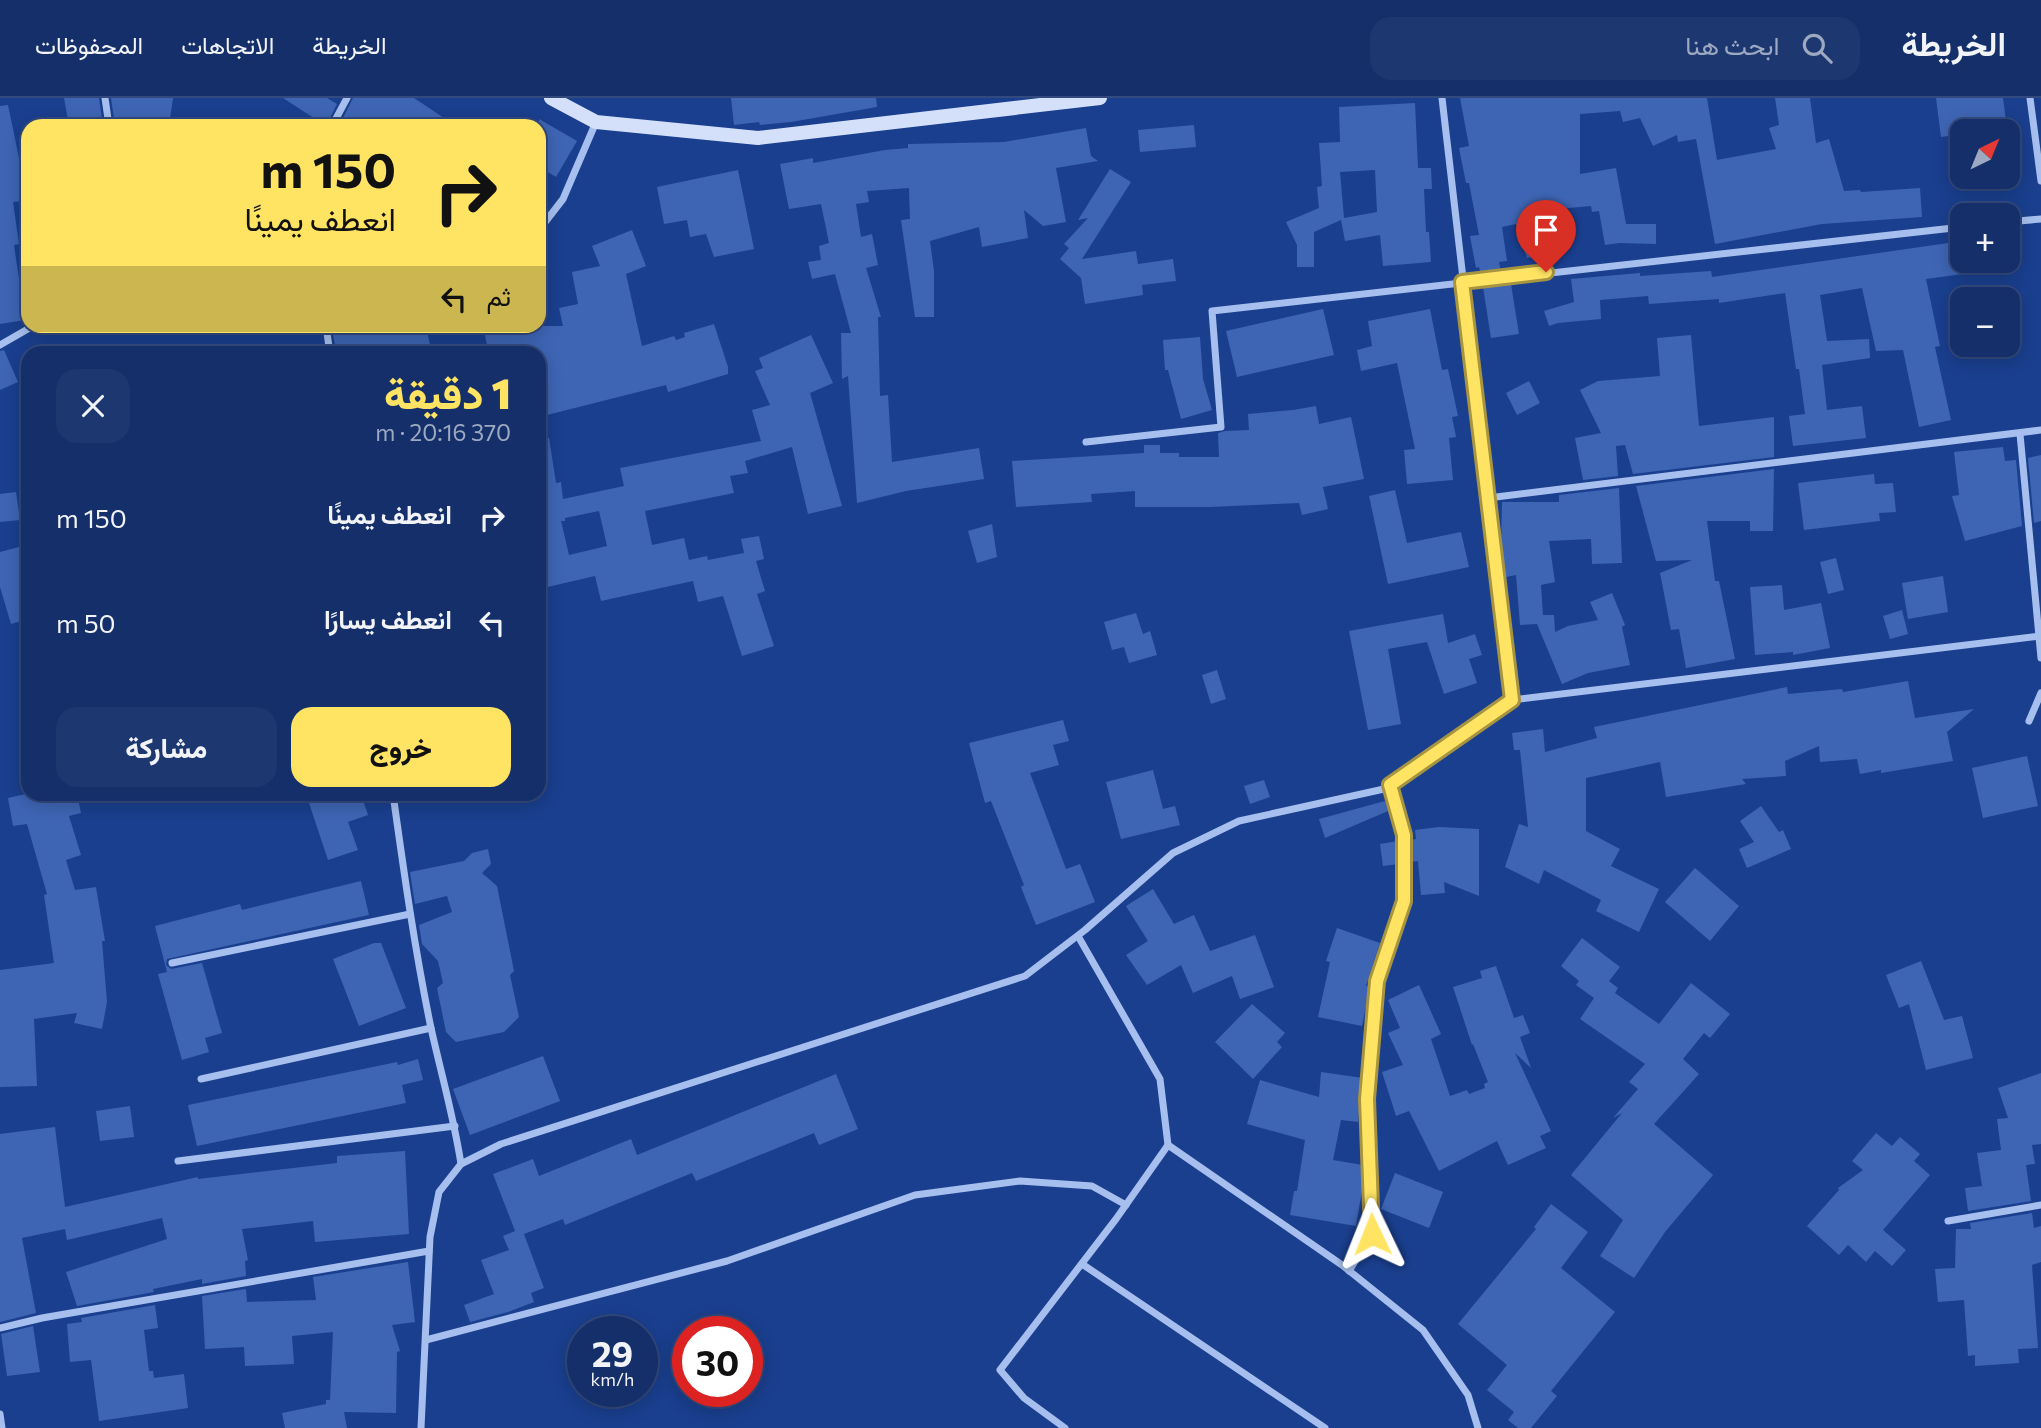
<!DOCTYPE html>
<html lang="ar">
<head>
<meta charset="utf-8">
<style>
	:root { --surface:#142f6a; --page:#1d3770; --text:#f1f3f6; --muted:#9da9c1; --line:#334a7e; --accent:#ffe464 }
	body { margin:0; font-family:Commissioner,Vazirmatn,sans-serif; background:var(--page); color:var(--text); direction:rtl; height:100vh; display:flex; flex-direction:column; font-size:26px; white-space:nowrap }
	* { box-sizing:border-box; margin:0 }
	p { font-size:23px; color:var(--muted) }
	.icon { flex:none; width:38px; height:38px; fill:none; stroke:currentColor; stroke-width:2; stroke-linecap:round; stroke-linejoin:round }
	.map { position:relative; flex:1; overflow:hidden; direction:ltr }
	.drawer { position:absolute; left:21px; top:248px; width:525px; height:455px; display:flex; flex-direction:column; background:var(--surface); border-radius:21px; box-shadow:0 4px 18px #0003,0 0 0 2px var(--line); direction:rtl }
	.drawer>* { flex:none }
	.hud { position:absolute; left:21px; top:21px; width:525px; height:214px; border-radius:21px; box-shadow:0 4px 18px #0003,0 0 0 2px var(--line); direction:rtl; background:#ffe464; color:#111; overflow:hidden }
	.needle { width:46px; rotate:43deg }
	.controls { position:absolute; left:1950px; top:21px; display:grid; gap:14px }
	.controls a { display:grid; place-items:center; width:70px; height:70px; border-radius:14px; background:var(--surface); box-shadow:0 4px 18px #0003,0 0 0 2px var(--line); font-size:35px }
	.speed { position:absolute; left:567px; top:1218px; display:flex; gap:14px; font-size:35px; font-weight:700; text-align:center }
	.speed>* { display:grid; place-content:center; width:91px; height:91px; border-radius:50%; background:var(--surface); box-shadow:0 4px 18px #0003,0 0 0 2px var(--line); line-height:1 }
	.speed small { font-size:18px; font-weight:400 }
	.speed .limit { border:10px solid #d22; background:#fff; color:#111 }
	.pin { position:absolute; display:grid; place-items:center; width:60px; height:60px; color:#fff; margin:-72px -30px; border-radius:50% 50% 50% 0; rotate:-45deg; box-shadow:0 0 7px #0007 }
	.pin .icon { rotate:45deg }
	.me { position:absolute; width:77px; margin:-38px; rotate:358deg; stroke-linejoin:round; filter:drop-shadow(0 0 5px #0008) }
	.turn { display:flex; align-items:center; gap:24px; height:147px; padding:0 35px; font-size:32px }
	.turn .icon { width:91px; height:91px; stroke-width:2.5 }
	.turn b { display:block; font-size:49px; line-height:60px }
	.then { display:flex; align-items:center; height:66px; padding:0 35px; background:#0003; gap:14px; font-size:26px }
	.round { display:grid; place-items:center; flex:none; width:74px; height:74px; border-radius:21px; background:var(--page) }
	.head { display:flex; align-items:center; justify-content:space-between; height:119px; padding:0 35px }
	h1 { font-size:42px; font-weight:800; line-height:52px; color:var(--accent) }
	.cta { display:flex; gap:14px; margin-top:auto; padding:14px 35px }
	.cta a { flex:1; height:80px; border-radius:21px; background:var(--accent); color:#111; font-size:28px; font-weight:800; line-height:80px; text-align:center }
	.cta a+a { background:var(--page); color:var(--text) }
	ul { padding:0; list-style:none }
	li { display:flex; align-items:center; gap:21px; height:105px; padding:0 35px }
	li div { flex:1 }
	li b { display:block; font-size:26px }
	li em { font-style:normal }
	header { display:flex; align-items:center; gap:42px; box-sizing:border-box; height:98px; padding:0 35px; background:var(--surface); border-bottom:2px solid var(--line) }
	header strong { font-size:33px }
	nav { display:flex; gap:38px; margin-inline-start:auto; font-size:24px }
	.search { width:490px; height:63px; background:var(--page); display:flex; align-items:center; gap:18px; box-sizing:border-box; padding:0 24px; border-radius:21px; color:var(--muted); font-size:26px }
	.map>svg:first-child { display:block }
	.building { fill:#3e65b4; fill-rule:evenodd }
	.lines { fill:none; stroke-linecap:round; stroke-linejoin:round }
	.street { stroke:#a7bfee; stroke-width:7 }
	.secondary { stroke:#d4e0fa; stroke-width:14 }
	.route-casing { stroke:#a69441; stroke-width:18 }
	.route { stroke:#ffe464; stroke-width:12 }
</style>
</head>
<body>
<header>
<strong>الخريطة</strong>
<div class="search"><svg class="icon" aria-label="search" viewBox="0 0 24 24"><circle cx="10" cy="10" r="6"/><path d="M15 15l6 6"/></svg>ابحث هنا</div>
<nav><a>الخريطة</a><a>الاتجاهات</a><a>المحفوظات</a></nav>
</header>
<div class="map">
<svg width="2041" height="1330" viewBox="0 0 2041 1330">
	<rect width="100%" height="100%" fill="#1a3f8e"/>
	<g class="building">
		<path d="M64 0H99L103 28H69Z"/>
		<path d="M111 0H173L169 28H115Z"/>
		<path d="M283 0H327L337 6 326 28Z"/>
		<path d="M353 0H414L456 28H339Z"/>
		<path d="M731 0H876L877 9 791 24 760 27 759 24 734 27Z"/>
		<path d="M1460 0H1707L1717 62 1776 51 1769 30 1779 27 1775 0H1810L1816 45 1829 41 1844 93 1860 92 1861 94 1920 90 1922 119 1822 126 1715 146 1696 41 1678 44 1677 37 1653 48 1640 20 1623 24 1620 13 1580 16V76L1616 70 1626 126H1656V146L1619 145 1605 147 1599 113 1592 114 1591 108 1547 112 1566 148 1550 156 1527 160 1516 126 1502 129 1507 163 1499 164 1501 174 1481 177 1479 169 1476 170 1470 138 1479 137 1469 85H1466L1459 50 1469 48Z"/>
		<path d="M1936 0H2003L2007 30 1962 33V36L1941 39Z"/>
		<path d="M1415 5 1418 70H1431L1432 91H1424L1426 134H1429L1431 164 1383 168 1380 137 1345 143 1341 122 1314 134V169H1297V147L1286 124 1319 110 1317 89 1322 88 1319 45 1340 44 1339 9ZM1375 72 1377 114 1344 120 1340 74Z"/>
		<path d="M8 7 19 60 22 103 13 104 19 146 14 147 25 222 0 226V8Z"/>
		<path d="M539 21 577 43 556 79 539 69Z"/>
		<path d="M1194 27 1196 49 1140 54 1138 32Z"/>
		<path d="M1086 30 1091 58 1098 63 1056 70 1066 124 1043 128 1024 112 1028 140 982 149 979 129 930 143 934 173V219H915L901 122 910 121 909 90 867 93 869 104 856 106 861 139 872 136 878 167 866 170 881 219H878L880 298 888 297 892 364 979 350 984 381 906 393 857 405 848 278 842 281 841 235H851L835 176 812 181 808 164 821 162 819 148 829 145 821 106 789 111 780 66 813 60V65L885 52 908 50V46L1004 44Z"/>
		<path d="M1110 71 1131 84 1082 161 1136 153 1138 166 1173 161 1176 183 1142 187 1143 197 1085 206 1081 180 1060 161 1069 150 1064 146 1088 120 1078 122Z"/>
		<path d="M738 72 754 151 714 159 706 136 690 139 687 122 664 126 657 89Z"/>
		<path d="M632 132 646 168 626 176 642 248 674 238 676 242 685 239 684 235 714 226 728 269V276L668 294 666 287 539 319V256H489L483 228H563L559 210 578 206 572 174 600 168 592 148Z"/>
		<path d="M1962 143V176L1926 181 1940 248 1935 249 1951 322 1919 329 1903 252 1876 253 1862 190 1820 197 1827 243 1869 241 1870 260 1822 267 1827 312 1862 308 1866 340 1793 348 1789 318 1805 316 1799 271H1796L1785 195 1719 205V201L1649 206 1648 198 1600 202 1601 221 1558 225 1549 228 1544 213 1574 204 1571 181 1640 175V178L1711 173 1712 179Z"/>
		<path d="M1511 186 1519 236 1491 240 1483 189Z"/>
		<path d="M1323 211 1334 257 1237 279 1226 233Z"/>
		<path d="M1430 211 1442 272 1448 271 1458 318 1452 319 1456 339 1449 340 1453 382 1407 386 1404 352 1415 351 1397 265 1361 273 1357 252 1372 248 1368 223Z"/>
		<path d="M356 228H426L432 256H337L333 237 357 232Z"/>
		<path d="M811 237 833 285 810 295 842 408 808 416 792 349 745 363 748 375 730 378 734 395 645 413 652 447 684 440 689 462 707 458 708 462 744 455 741 441 759 438 764 461 756 463 765 493 757 496 774 548 742 558 723 498 698 504 693 483 601 503 595 478 539 491V340H549L556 385 561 384 563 401 624 388 620 370 761 343 752 312 770 307 755 273 763 270 759 260ZM599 413 607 448 569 457 561 423H565V420Z"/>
		<path d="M1691 237 1699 328 1774 319V359L1633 376 1625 347 1616 348 1618 378 1583 382 1575 340 1601 335 1580 292 1598 283 1660 278 1657 240Z"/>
		<path d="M1200 239 1203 281 1212 312 1181 321 1168 272H1165L1163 242Z"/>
		<path d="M4 252 18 284 0 292V253Z"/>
		<path d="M1529 283 1540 305 1517 317 1506 295Z"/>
		<path d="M1316 308 1319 326 1351 319 1364 381 1323 389 1328 411 1302 417 1299 405 1210 409H1135V393L1091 396 1092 404 1016 409 1012 363 1144 355V347H1160V355H1179V359H1219L1218 335 1225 333 1249 332 1248 316 1293 312Z"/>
		<path d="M2003 349 2005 363 2016 362 2022 428 1965 443 1952 398 1959 397 1954 354Z"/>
		<path d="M2041 357V423L2034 425 2028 360Z"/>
		<path d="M1774 371 1773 433H1750V423H1707L1715 483H1719L1735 561 1686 570 1679 531 1671 532 1660 475 1692 462 1656 463 1636 388Z"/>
		<path d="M1874 376 1875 386 1893 385 1896 414 1879 415 1880 423 1804 432 1798 385Z"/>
		<path d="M1619 390 1622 465 1592 466 1591 441 1549 443 1555 484 1541 487 1543 517H1554L1555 534 1568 528 1598 522 1590 504 1612 495 1625 527 1622 529 1630 567 1588 575 1562 586 1537 526 1520 527 1516 477 1506 479 1501 446 1502 404H1559V397Z"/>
		<path d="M1395 392 1407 445 1461 434 1469 469 1388 486 1369 398Z"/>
		<path d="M16 394 20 422 0 424V396Z"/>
		<path d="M992 426 997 459 977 465 968 433Z"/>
		<path d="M19 449 28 479V521L11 526 0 489V454Z"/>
		<path d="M1836 460 1844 492 1828 496 1820 464Z"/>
		<path d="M1943 478 1948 514 1908 521 1902 485Z"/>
		<path d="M1782 487 1784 512 1821 505 1830 550 1793 557V554L1755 557 1750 489Z"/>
		<path d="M1902 512 1908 536 1890 541 1883 518Z"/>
		<path d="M1136 515 1143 536 1150 533 1157 557 1129 565 1124 549 1112 552 1104 524Z"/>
		<path d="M1443 516 1448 545 1475 536 1482 557 1469 561 1477 585 1444 596 1427 544 1388 551 1401 626 1368 632 1349 533Z"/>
		<path d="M1217 572 1226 601 1211 606 1202 577Z"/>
		<path d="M1908 583 1915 620 1974 611 1947 634 1953 663 1881 675V672L1860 676 1857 661 1820 664 1819 648 1785 663 1786 678 1742 681 1746 686 1666 699 1660 664 1586 680V733L1620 751 1611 768 1659 791 1639 834 1596 813 1601 802 1544 772 1539 786 1505 769 1519 726 1528 729 1520 652H1514L1512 635 1543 631 1545 654 1597 640 1594 629 1787 589 1788 596 1842 591 1843 594Z"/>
		<path d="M1063 622 1069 643 1053 647 1059 667 1030 675 1066 771 1080 766 1095 804 1036 827 1021 789 1024 787 991 703 985 705 969 645Z"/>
		<path d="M2027 658 2038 708 1983 720 1972 670Z"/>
		<path d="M1153 672 1163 711 1175 708 1180 727 1121 741 1106 684Z"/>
		<path d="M1264 682 1270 699 1250 706 1244 688Z"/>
		<path d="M26 696H77L81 715 69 718 81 757 66 762 75 792 96 789 105 843H102L107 904 102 931 74 925 77 915 34 921 37 988 0 989V872L54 865 44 797 47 796 27 726 13 728 8 700Z"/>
		<path d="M306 696H361L368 717 348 724 358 752 328 762Z"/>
		<path d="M1385 703 1388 713 1325 740 1319 721Z"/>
		<path d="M1761 708 1779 734 1783 732 1791 751 1747 770 1739 751 1754 744 1740 723Z"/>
		<path d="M1439 729 1479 731V798L1444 784 1445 795 1421 797 1418 763 1410 764V742L1416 741 1415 732Z"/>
		<path d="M1398 743V766L1383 768 1380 746Z"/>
		<path d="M488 751 491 766 482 775 497 788 514 873 510 877 519 919 504 934 456 944 446 934 437 890 443 885 438 863 422 846 419 827 452 814 447 798 415 806 410 774 464 763 472 755Z"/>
		<path d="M1695 770 1739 808 1710 843 1665 804Z"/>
		<path d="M361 783 369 817 167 861 166 867 171 871 202 865 222 935 205 940 209 954 182 962 158 876 167 874 155 828 240 806 242 812Z"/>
		<path d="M1153 791 1174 826 1194 817 1210 853 1255 837 1274 889 1240 901 1232 878 1193 895 1181 867 1147 887 1126 857 1148 843 1126 808Z"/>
		<path d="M1337 830 1380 845 1366 888 1370 889 1362 928 1318 919 1330 864 1326 863Z"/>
		<path d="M1582 840 1620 869 1609 883 1618 890 1615 895 1659 926 1691 885 1730 916 1710 940 1704 935 1683 961 1699 976 1654 1026 1713 1077 1665 1134 1634 1180 1600 1158 1623 1122 1571 1077 1622 1015 1613 1020 1638 991 1629 984 1645 966 1580 921 1594 900 1576 887 1579 883 1561 868Z"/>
		<path d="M374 845H381L406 910 359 928 333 861Z"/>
		<path d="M1921 863 1944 922 1962 918 1973 960 1926 972 1909 906 1899 910 1886 877Z"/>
		<path d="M1496 868 1514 920 1523 917 1530 935 1520 939 1531 970 1515 955 1551 1033 1540 1038 1546 1050 1508 1067 1497 1043 1439 1073 1409 1013 1396 1018 1382 974 1403 967 1388 935 1400 930 1388 902 1419 887 1441 936 1431 941 1450 998 1467 992 1469 996 1485 990 1484 986 1488 984 1473 946 1472 947 1453 889 1482 880 1480 873Z"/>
		<path d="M1252 906 1285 935 1277 944 1282 949 1253 981 1215 944Z"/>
		<path d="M543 958 560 1003 470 1037 453 991Z"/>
		<path d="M418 961 423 982 402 987 406 1005 197 1048 188 1007 397 964 398 967Z"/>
		<path d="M1321 974 1363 980 1358 1024 1341 1022 1333 1062 1363 1067 1364 1081 1356 1128 1290 1117 1294 1093H1297L1305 1042 1247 1026 1260 982 1319 999Z"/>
		<path d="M2041 975V1046L2032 1047 2035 1066 2026 1067 2031 1103 1968 1113 1965 1090 1982 1088 1977 1055 2001 1052 1997 1021 2008 1020 1998 990Z"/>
		<path d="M836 976 858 1031 819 1047 814 1035 696 1083 692 1075 565 1127 563 1121 524 1136 544 1190 531 1195 534 1204 508 1214 470 1224 464 1207 494 1196 481 1162 509 1152 503 1138 515 1133 493 1076 533 1061 539 1078 631 1041 637 1057Z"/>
		<path d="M130 1008 134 1039 100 1043 96 1013Z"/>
		<path d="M55 1029 65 1109 198 1079V1081L337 1065V1058L405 1053 409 1136 315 1144 313 1123 242 1131 248 1162 245 1163 246 1178 202 1186V1181L153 1191 154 1194 77 1208 66 1174 167 1141 162 1120 67 1142 65 1131 22 1140 36 1215 0 1224V1036Z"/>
		<path d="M1876 1035 1892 1048 1900 1039 1920 1056 1914 1063 1930 1077 1883 1132 1906 1152 1892 1168 1875 1153 1866 1164 1848 1147 1839 1157 1807 1128 1839 1092 1838 1090 1863 1072 1852 1063Z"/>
		<path d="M1395 1075 1443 1094 1429 1130 1381 1111Z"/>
		<path d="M1551 1106 1588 1134 1561 1170 1615 1214 1551 1293 1557 1298 1531 1330H1518L1508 1322 1514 1314 1487 1292 1507 1267 1458 1226 1536 1131 1534 1129Z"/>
		<path d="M2032 1115 2034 1130 2041 1128V1164L2032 1167 2038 1250 2018 1251 2019 1265 1975 1268V1257L1968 1258 1964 1202 1938 1204 1935 1171 1955 1170 1956 1131H1971L1970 1125Z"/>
		<path d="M408 1164 415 1224 392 1227 400 1253 397 1254 396 1315 344 1314 347 1330H285L282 1315 326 1306V1302H330L333 1234 292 1238 294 1266 245 1268 244 1249 205 1251 202 1198 246 1191 247 1204 316 1202 313 1179Z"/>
		<path d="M155 1207 158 1230 144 1232 149 1273H153L154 1280 184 1276 188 1310 99 1323 91 1262 70 1264 67 1226 82 1224 81 1220Z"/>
		<path d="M33 1228 40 1274 7 1278 1 1236Z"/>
	</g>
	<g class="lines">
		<g class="street">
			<path d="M105 0 109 28"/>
			<path d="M1442 0 1512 602"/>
			<path d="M2030 0 2041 83"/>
			<path d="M332 28 347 0"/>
			<path d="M2007 124 2041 121"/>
			<path d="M539 132 563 101 596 24"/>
			<path d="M326 228 330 256"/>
			<path d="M0 247 33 228"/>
			<path d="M2020 336 2041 560"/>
			<path d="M1086 344 1221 329 1212 213 1962 129"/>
			<path d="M1488 400 2041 332"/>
			<path d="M2029 623 2041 595"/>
			<path d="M393 696C404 775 415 853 431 930 441 975 454 1020 461 1066"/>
			<path d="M1078 838 1160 981 1168 1047 1342 1167 1423 1232 1468 1297 1478 1330"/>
			<path d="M172 865 410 816"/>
			<path d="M201 981 431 930"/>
			<path d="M178 1063 455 1028"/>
			<path d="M1948 1123 2041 1107"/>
			<path d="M1082 1166 1325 1330"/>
			<path d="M1349 1173 1372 1136 1367 1001 1377 883 1404 803V737L1390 687"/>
			<path d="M0 1230 42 1220 429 1153"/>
			<path d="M426 1242 727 1163 915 1097 1020 1083 1092 1088 1126 1107"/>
			<path d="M0 1316 2 1330"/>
			<path d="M421 1330 430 1139 439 1094 461 1066 501 1046 1025 878 1085 832 1173 755 1239 723 1384 691 1512 602 2041 538"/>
			<path d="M1065 1330 1024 1300 1000 1272 1116 1121 1168 1047"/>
		</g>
		<path class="secondary" d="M551 0 596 24 758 40 1100 0"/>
	</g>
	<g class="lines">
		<defs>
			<path id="route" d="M1372 1136 1367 1001 1377 883 1404 803V737L1390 687 1512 602 1462 184 1546 174"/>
		</defs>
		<use href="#route" class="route-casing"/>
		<use href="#route" class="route"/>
	</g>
</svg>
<div class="controls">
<a><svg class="needle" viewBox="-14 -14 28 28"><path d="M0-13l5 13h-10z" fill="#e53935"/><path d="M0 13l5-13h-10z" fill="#9da9c1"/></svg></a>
<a>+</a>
<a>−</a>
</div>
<div class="speed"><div>29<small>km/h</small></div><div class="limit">30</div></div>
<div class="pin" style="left:1546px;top:174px;background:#d93025"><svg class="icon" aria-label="arrive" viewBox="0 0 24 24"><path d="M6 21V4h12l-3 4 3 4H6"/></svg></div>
<svg class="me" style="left:1372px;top:1136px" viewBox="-20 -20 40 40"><path d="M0-17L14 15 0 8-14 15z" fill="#ffe464" stroke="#fff" stroke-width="4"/></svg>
<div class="hud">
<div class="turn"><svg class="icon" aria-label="right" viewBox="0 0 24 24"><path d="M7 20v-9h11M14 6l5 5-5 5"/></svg><div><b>150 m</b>انعطف يمينًا</div></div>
<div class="then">ثم<svg class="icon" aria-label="left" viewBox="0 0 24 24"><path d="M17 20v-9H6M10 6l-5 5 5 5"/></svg></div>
</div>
<section class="drawer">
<div class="head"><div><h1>1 دقيقة</h1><p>370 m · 20:16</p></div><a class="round"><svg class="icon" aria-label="close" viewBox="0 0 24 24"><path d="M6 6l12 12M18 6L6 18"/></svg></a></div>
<ul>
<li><svg class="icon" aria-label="right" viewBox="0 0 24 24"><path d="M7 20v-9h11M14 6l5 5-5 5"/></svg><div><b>انعطف يمينًا</b></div><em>150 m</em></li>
<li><svg class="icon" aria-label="left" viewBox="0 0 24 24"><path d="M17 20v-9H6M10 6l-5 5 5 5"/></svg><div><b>انعطف يسارًا</b></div><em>50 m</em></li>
</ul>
<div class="cta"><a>خروج</a><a>مشاركة</a></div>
</section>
</div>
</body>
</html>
